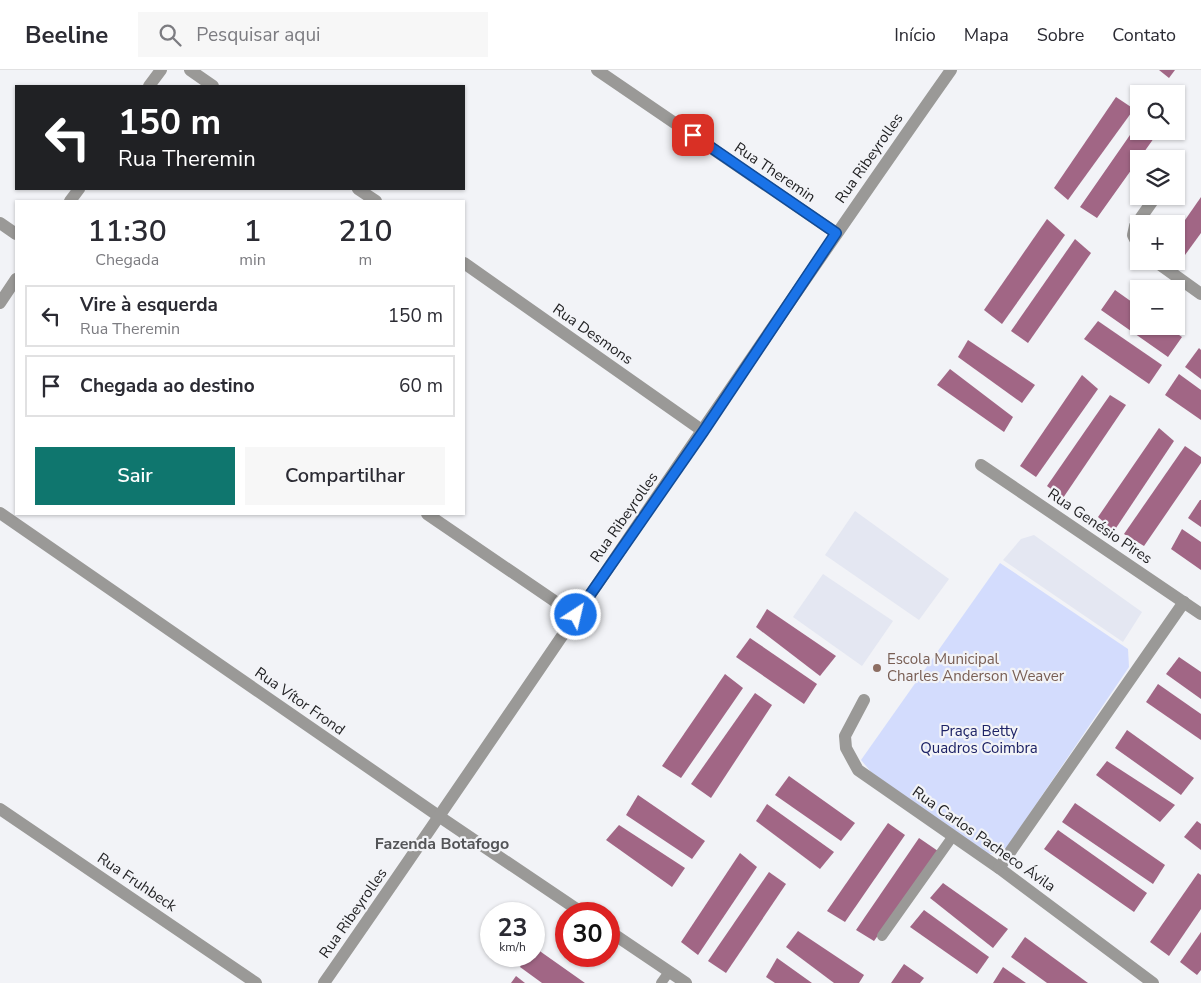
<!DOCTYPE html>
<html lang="pt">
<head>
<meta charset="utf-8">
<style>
	:root { --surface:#fff; --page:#f7f7f7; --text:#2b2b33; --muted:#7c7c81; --line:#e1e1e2; --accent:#0f766e }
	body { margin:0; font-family:"Nunito Sans",sans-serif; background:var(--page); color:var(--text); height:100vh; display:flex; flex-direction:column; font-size:19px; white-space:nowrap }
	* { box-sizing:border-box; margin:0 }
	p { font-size:16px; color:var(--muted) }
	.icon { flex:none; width:28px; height:28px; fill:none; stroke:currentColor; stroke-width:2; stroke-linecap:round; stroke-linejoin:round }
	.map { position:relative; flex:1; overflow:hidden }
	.details { position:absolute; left:15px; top:130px; width:450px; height:315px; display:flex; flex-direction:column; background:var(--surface); border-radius:0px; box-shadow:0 1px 4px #0004 }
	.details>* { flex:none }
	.banner { position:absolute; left:15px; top:15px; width:450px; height:105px; border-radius:0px; box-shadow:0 1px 4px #0004; background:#202124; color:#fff; overflow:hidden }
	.fabs { position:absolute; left:1130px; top:15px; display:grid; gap:10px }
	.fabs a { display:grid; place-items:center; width:55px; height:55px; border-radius:0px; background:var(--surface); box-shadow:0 1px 4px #0004; font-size:25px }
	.speed { position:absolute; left:480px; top:832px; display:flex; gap:10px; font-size:25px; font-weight:700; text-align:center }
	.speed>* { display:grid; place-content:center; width:65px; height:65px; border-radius:50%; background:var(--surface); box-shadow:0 1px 4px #0004; line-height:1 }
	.speed small { font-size:12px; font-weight:400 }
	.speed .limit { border:8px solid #d22; background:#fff; color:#111 }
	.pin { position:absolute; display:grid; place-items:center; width:42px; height:42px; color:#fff; margin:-21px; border-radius:10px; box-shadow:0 2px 8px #0006 }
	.me { position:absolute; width:55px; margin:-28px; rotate:35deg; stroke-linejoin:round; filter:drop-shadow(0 0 4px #0008) }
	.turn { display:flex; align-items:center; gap:18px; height:105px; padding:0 20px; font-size:22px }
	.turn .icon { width:65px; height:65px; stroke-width:2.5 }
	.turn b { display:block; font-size:35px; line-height:42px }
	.eta { display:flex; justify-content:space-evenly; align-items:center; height:85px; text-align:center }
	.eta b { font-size:30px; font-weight:600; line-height:35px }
	.button { display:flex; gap:10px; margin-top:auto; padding:10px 20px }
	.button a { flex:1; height:58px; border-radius:0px; background:var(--accent); color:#fff; font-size:20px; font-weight:600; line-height:58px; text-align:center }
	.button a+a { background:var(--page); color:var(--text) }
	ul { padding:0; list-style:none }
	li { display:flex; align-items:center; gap:15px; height:62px; margin:0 10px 8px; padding:0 10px; border:2px solid var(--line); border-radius:0px }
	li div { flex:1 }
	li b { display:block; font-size:19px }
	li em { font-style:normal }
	header { display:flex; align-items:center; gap:30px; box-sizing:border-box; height:70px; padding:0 25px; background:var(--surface); border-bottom:1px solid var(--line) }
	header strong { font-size:24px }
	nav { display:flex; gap:28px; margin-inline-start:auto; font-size:18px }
	.search { width:350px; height:45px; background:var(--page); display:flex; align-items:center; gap:12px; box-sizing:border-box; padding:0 18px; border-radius:0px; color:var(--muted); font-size:19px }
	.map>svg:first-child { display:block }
	.built { fill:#e4e7f2 }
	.green { fill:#d3dcfd }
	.building { fill:#a16685 }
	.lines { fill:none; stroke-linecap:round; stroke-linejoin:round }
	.lane { stroke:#9a9997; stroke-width:10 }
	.street { stroke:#9a9997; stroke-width:12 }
	.route-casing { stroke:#114b97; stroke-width:12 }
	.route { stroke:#1a73e8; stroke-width:9 }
	.education-dot { fill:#8d6e63; stroke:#f2f3f7; stroke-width:2 }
	.labels { text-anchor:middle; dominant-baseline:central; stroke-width:4.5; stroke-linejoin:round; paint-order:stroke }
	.street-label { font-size:15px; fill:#232325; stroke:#f2f3f7 }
	.education-label { font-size:15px; fill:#785e54; stroke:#f2f3f7; text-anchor:start }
	.park-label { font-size:15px; fill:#1d2366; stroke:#f2f3f7 }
	.neighbourhood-label { font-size:16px; font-weight:bold; fill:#535457; stroke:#f2f3f7 }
</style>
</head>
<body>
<header>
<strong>Beeline</strong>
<div class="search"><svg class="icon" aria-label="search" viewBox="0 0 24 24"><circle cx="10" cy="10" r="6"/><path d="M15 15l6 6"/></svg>Pesquisar aqui</div>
<nav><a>Início</a><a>Mapa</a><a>Sobre</a><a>Contato</a></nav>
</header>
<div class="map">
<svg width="1201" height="913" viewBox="0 0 1201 913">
	<rect width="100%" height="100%" fill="#f2f3f7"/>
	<g class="built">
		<path d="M855 441 949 509 919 550 825 485Z"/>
		<path d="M1034 465 1142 542 1123 572 1003 490 1021 469Z"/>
		<path d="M823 504 893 551 862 596 793 547Z"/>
	</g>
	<path class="green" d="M1000 493 1128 579 1129 597 1001 786 986 783 871 702 861 690Z"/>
	<g class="building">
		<path d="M1159 0H1175L1169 8Z"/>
		<path d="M1116 27 1134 39 1068 130 1054 118Z"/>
		<path d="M1139 52V61H1159L1097 148 1080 137Z"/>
		<path d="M1201 127V163L1185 185 1176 178V163Z"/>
		<path d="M1047 149 1065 165 1002 254 984 240Z"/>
		<path d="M1075 169 1091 183 1028 273 1011 261Z"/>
		<path d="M1115 220 1139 237V256H1166L1182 267 1168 287 1101 240Z"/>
		<path d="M1098 251 1162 295 1149 314 1084 269Z"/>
		<path d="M968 270 1035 315 1022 333 958 287Z"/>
		<path d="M1199 278 1201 280V309L1185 297Z"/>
		<path d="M950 299 1013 347 1004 362 937 315Z"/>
		<path d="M1179 304 1201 320V350L1165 325Z"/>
		<path d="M1082 305 1098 319 1036 407 1020 396Z"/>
		<path d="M1110 325 1126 335 1063 428 1047 416Z"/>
		<path d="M1159 358 1174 371 1114 461 1098 447Z"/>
		<path d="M1185 376 1201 387V393L1144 476 1124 464Z"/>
		<path d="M1200 430H1201V457L1188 448Z"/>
		<path d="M1182 459 1201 472V500L1171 479Z"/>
		<path d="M767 539 836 586 820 606 756 557Z"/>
		<path d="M750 568 817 614 804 634 736 587Z"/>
		<path d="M1179 587 1201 602V629L1166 604Z"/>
		<path d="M725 604 743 618 681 708 662 696Z"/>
		<path d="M1158 614 1201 644V670L1146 632Z"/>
		<path d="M755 623 772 635 711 728 691 714Z"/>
		<path d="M1127 660 1194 708 1181 725 1115 678Z"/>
		<path d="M1107 691 1175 735 1160 752 1096 705Z"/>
		<path d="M789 706 855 753 841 771 775 725Z"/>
		<path d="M638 725 705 771 692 789 626 745Z"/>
		<path d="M1075 733 1165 795 1153 814 1062 752Z"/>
		<path d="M767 734 834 782 820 799 756 751Z"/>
		<path d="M1197 751 1201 754V780L1184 767Z"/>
		<path d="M888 753 905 765 845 852 827 841Z"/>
		<path d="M619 755 685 798 672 817 606 770Z"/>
		<path d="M1058 760 1147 823 1134 842 1044 779Z"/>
		<path d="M919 768 938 781 874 871 856 860Z"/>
		<path d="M740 783 757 797 698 885 681 872Z"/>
		<path d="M769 802 786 814 726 903 708 891Z"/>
		<path d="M1198 803 1201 805V839L1169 886 1150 872Z"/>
		<path d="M943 813 1008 859 993 878 930 828Z"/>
		<path d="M924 840 989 887 977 904 910 857Z"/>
		<path d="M798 861 864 905 859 913H834L786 877Z"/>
		<path d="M1201 862V900L1197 905 1180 892Z"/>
		<path d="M1025 867 1088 913H1047L1011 887Z"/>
		<path d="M534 877 585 913H542L520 897 526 886H534Z"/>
		<path d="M777 888 812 913H775L766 907Z"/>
		<path d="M904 894 924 908 920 913H891Z"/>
		<path d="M1003 897 1026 913H993Z"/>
		<path d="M516 906 525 913H511Z"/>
	</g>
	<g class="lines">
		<g class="lane">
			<path d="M882 866 953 766"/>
			<path d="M661 913 669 902"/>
		</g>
		<g class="street">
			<path d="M190 0 213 16"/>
			<path d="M597 0 836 163"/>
			<path d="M149 16 161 0"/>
			<path d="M358 119 376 131"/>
			<path d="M70 131 79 119"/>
			<path d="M0 153 16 164"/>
			<path d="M1139 177 1133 165 1135 156 1156 126"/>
			<path d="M1155 191 1201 224"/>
			<path d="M464 193 703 361"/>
			<path d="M0 233 16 209"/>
			<path d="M981 395 1201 544"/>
			<path d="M0 443 440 747 584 844"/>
			<path d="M427 444 575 545"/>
			<path d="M864 630 845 666 846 678 858 700 999 798 1153 913"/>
			<path d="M0 739 256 913"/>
			<path d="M999 798 1184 532"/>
			<path d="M609 861 686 913"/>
			<path d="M324 913C535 610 738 302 951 0"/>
		</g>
	</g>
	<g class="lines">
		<defs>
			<path id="route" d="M576 545 703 362 836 163 693 65"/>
		</defs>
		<use href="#route" class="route-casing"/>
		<use href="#route" class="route"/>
	</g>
	<circle class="education-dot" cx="877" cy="598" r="5"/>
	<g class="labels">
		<g class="street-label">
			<text transform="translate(869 88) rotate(-55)">Rua Ribeyrolles</text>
			<text transform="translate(775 102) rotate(34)">Rua Theremin</text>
			<text transform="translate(593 264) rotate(35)">Rua Desmons</text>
			<text transform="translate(624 447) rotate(-55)">Rua Ribeyrolles</text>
			<text transform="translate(1100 456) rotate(34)">Rua Genésio Pires</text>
			<text transform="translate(300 631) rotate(35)">Rua Vítor Frond</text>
			<text transform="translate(984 769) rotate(35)">Rua Carlos Pacheco Ávila</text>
			<text transform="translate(137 812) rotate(34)">Rua Fruhbeck</text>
			<text transform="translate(353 843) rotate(-55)">Rua Ribeyrolles</text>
		</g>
		<g class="education-label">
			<text x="887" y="589">Escola Municipal<tspan x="887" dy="17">Charles Anderson Weaver</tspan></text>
		</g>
		<g class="park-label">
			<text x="979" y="661">Praça Betty<tspan x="979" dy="17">Quadros Coimbra</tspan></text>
		</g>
		<g class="neighbourhood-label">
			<text x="442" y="774">Fazenda Botafogo</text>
		</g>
	</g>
</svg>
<div class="fabs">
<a><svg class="icon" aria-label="search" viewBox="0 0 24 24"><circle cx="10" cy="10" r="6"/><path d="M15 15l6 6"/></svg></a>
<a><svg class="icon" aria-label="layers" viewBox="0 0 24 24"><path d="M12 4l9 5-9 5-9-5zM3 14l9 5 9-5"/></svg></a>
<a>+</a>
<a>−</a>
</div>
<div class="speed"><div>23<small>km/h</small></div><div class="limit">30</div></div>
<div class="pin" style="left:693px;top:65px;background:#d93025"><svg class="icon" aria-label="arrive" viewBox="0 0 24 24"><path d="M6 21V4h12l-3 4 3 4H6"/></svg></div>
<svg class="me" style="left:576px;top:545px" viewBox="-20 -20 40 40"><circle r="17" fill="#1a73e8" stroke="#fff" stroke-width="3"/><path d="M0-11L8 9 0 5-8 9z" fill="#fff"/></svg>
<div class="banner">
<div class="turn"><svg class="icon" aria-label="left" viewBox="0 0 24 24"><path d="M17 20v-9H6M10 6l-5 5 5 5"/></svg><div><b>150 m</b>Rua Theremin</div></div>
</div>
<section class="details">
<div class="eta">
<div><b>11:30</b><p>Chegada</p></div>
<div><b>1</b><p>min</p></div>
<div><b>210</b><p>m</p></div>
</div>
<ul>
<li><svg class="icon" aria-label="left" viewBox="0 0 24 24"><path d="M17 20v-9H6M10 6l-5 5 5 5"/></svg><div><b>Vire à esquerda</b><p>Rua Theremin</p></div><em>150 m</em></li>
<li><svg class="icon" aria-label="arrive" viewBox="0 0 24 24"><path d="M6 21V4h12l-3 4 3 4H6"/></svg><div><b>Chegada ao destino</b></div><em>60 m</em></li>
</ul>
<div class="button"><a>Sair</a><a>Compartilhar</a></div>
</section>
</div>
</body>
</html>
